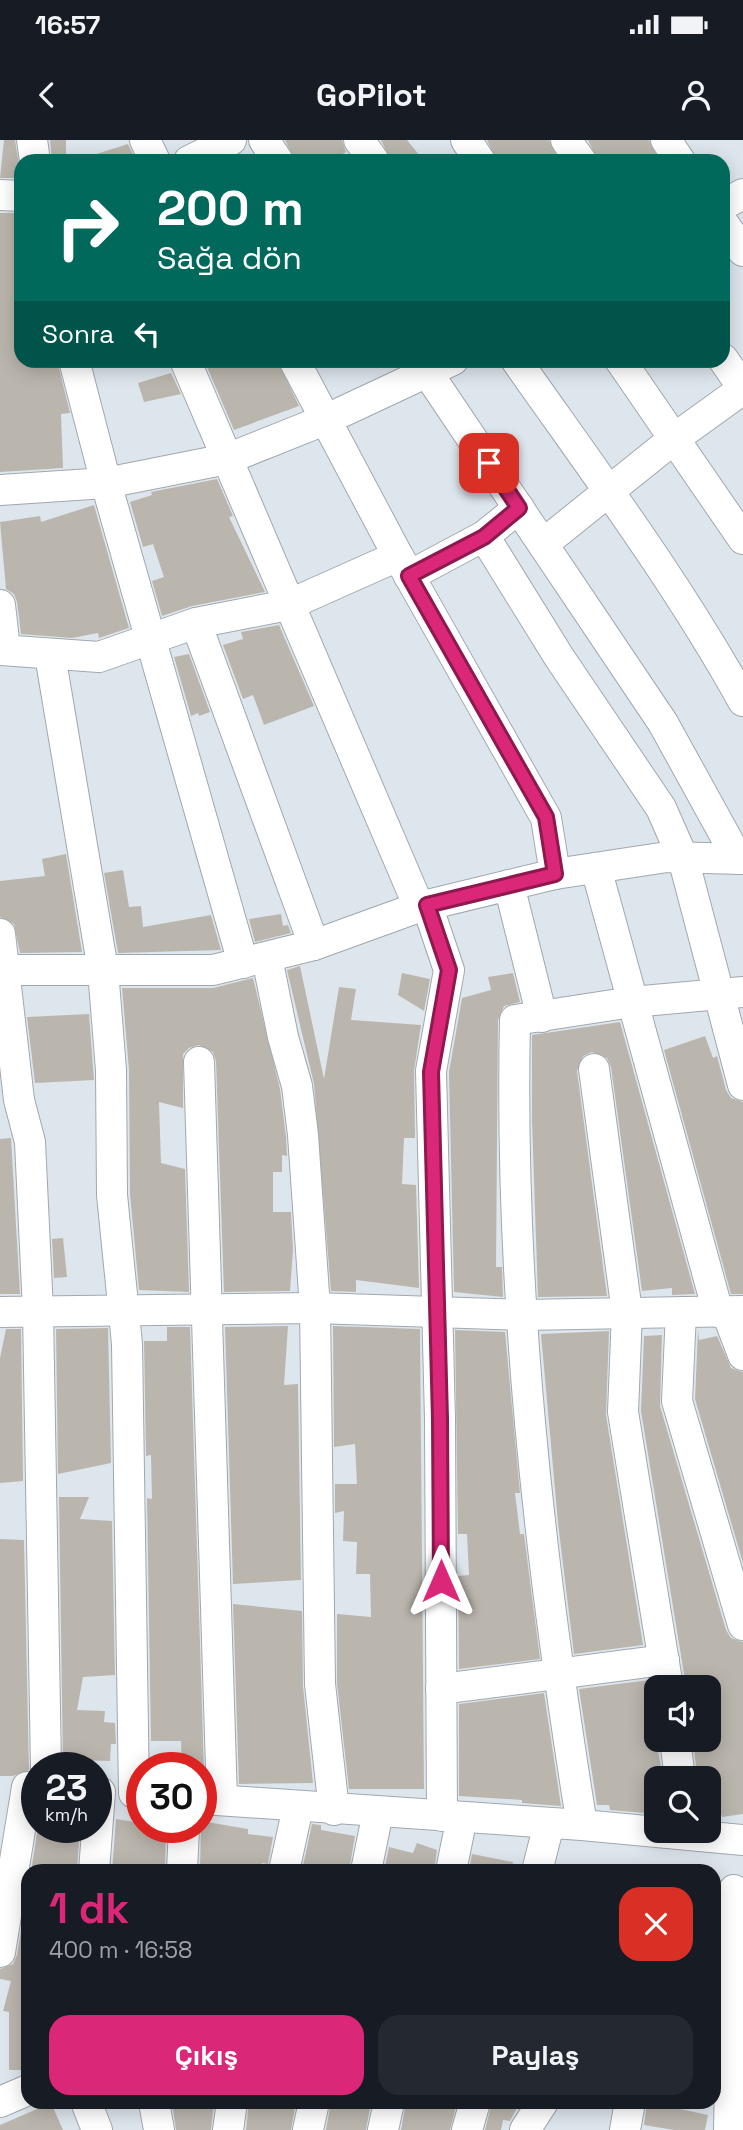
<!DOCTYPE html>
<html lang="tr">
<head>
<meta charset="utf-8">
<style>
	:root { --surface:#171b24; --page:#242831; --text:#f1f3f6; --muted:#9ea1a6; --accent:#db2777 }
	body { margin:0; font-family:"Space Grotesk",sans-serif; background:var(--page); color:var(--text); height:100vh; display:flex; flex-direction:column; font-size:26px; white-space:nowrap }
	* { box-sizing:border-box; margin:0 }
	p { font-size:23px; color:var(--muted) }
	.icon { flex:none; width:38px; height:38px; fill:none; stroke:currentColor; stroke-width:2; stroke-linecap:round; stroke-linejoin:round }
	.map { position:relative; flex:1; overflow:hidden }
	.details { position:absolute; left:21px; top:1724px; width:700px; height:245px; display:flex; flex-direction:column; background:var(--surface); border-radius:21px; box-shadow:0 4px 18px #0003 }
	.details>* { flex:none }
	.hud { position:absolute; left:14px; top:14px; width:716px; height:214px; border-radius:21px; box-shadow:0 4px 18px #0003; background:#00695c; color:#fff; overflow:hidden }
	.buttons { position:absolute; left:644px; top:1535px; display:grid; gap:14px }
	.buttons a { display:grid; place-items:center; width:77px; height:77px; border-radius:14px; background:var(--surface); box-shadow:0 4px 18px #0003; font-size:35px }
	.speed { position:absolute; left:21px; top:1612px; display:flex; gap:14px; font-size:35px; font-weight:700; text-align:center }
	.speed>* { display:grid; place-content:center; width:91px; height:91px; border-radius:50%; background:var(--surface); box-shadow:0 4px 18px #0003; line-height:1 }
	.speed small { font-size:18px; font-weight:400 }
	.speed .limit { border:10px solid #d22; background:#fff; color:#111 }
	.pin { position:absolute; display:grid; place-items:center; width:60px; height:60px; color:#fff; margin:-30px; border-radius:14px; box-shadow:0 4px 10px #0006 }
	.me { position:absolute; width:77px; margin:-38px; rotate:0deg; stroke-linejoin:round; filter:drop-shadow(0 0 5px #0008) }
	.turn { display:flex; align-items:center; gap:24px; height:147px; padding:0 28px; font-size:32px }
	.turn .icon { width:91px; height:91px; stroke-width:2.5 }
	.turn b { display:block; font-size:49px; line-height:60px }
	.then { display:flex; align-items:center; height:66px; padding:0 28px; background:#0003; gap:14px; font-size:26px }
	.round { display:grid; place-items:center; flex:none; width:74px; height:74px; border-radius:21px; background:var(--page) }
	.summary { display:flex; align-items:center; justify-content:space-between; height:119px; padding:0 28px }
	h1 { font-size:42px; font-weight:800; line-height:52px; color:var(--accent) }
	.button { display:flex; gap:14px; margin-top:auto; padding:14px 28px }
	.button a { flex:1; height:80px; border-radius:21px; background:var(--accent); color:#fff; font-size:28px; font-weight:800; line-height:80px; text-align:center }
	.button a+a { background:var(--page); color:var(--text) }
	.status { display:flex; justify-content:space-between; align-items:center; height:49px; padding:0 35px; background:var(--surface); direction:ltr }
	.status svg { height:19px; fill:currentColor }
	header { display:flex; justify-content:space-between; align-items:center; height:91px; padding:0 28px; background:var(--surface); font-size:32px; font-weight:800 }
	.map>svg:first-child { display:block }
	.building { fill:#bbb6ad }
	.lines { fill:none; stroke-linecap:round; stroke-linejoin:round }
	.minor-casing { stroke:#a0a8af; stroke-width:32 }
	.minor { stroke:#fff; stroke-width:30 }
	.route-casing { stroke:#8e194d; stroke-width:18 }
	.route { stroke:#db2777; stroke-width:12 }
</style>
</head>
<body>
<div class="status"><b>16:57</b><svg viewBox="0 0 49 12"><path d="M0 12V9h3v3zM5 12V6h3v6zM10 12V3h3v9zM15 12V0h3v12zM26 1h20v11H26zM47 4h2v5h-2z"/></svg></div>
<header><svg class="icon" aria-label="back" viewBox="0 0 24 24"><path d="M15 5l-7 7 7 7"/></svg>GoPilot<svg class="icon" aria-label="person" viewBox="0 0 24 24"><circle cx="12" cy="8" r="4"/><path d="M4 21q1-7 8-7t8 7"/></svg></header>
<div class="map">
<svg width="743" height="1990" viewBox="0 0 743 1990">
	<rect width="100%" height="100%" fill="#dee6ed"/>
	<g class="building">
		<path d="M4 0H15L21 38H0Z"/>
		<path d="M50 0H66V21H52Z"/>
		<path d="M285 0H342L346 12 331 21H295Z"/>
		<path d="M381 0H407L424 21H391Z"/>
		<path d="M487 0H549L559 21H497Z"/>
		<path d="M588 0H649L657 17 648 21H598Z"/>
		<path d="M128 4 136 21H88L87 17Z"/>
		<path d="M0 73H21V220H57L70 273 61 274 63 328 0 332Z"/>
		<path d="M204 220H277L299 266 234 290Z"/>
		<path d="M171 233 181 254 144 262 138 243Z"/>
		<path d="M217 339 233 376 229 377 265 452 192 466 162 476 152 441 164 437 153 404 143 407 130 362 152 355 151 352Z"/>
		<path d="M94 365 129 488 99 498 98 493 72 498 21 494 17 462 14 454 6 449 0 382 40 376 41 382Z"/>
		<path d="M279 485 314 566 264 585 253 555 243 559 223 505 243 499 241 492Z"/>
		<path d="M189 514 210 572 199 576 198 573 191 576 174 517Z"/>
		<path d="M66 714 82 812 20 813 14 784 0 777V741L45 736 42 719Z"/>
		<path d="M123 730 129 767 141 766 143 787 211 775 221 810 118 813 104 733Z"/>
		<path d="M281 774 283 786 288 785 291 793 255 802 249 779Z"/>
		<path d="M300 826 324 939 339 847 356 849 351 880 421 885 414 931 415 998H404L402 1044 416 1045 419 1148 356 1140V1152L331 1151 314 944 287 830Z"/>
		<path d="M402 833 430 839 424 871 398 855Z"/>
		<path d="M513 833 520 862 504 866 498 880 496 1127H502L503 1157 454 1152 449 932 462 858 491 850 488 837Z"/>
		<path d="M253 838 280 949 286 997 287 1016 282 1015V1032H273V1072H291L293 1110 290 1151 224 1152 216 921 213 912 199 905 189 908 183 914V968L159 962 161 1023 185 1029 189 1152 139 1150 130 1054 129 930 122 848H213Z"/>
		<path d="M89 874 94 940 35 943 27 877Z"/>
		<path d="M620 882 695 1154 672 1155V1148L642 1151 611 927 607 918 592 912 583 916 577 931 607 1156 538 1157 532 981V895Z"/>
		<path d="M705 896 713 918 717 916 726 950 731 958 743 962V1154H731L664 910Z"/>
		<path d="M11 998 20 1154H0V999Z"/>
		<path d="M63 1098 67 1137 54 1138 52 1099Z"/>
		<path d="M288 1186 284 1245 298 1244 301 1440 233 1444 225 1187Z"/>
		<path d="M333 1186 420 1189 424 1649H349L337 1543V1474L371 1477 370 1434H356L357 1402 343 1401 344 1371 335 1373V1344H357L355 1304 334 1307Z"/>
		<path d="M167 1187H190L204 1630 182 1628 181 1601H151L147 1358 152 1359 151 1315 146 1316 144 1201H167Z"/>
		<path d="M108 1188 111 1323 58 1334 56 1189Z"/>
		<path d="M6 1189H21L23 1341 0 1343V1218Z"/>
		<path d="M698 1189 699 1200 717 1196 731 1228 743 1232V1423L695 1259Z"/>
		<path d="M455 1190 505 1192 520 1353H515L520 1394H524L540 1519 459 1529 458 1436 469 1435 467 1394H458Z"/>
		<path d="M609 1191 606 1275 643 1505 574 1514 558 1383 541 1194Z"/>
		<path d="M662 1195 660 1266 726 1490 731 1498 743 1502V1674L722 1677 720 1670 709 1673V1632L697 1635 693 1600H709V1547H703L700 1536 685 1540 641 1271 644 1196Z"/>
		<path d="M59 1357H89L80 1379 112 1381 115 1535 83 1537 77 1570 105 1571 104 1582 115 1583 116 1604H111L110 1621 78 1620V1624H63Z"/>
		<path d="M0 1399 24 1400 29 1630 13 1636H0Z"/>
		<path d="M233 1464 302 1471 303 1546 313 1643 239 1644Z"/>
		<path d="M649 1540 656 1559V1600L662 1632 656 1633V1674L610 1670 609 1665H597L579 1549Z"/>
		<path d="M544 1553 561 1666 522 1663V1660L459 1656V1564Z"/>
		<path d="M116 1679 135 1682V1685L142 1687H166L165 1731H112Z"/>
		<path d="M201 1681 248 1689V1694L273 1697 268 1724 262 1723 261 1731H200Z"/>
		<path d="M312 1684 321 1685V1690L355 1696 349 1731 303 1726Z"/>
		<path d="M38 1687H80L77 1730 59 1726 57 1731H31Z"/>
		<path d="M417 1703 437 1710 434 1731H384L389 1707 413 1713Z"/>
		<path d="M472 1714 513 1722 512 1731H469Z"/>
		<path d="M28 1749V1930H9V1872L3 1871 11 1841 0 1839V1829L13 1824 17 1815Z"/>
		<path d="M172 1962H214L211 1990H176Z"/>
		<path d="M249 1962H296L291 1990H246Z"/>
		<path d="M331 1962H371L366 1990H326Z"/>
		<path d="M406 1962H457L450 1990H401Z"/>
		<path d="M492 1962H520L510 1981 503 1980 501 1990H485Z"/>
		<path d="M647 1962 708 1975 705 1990H674L644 1985Z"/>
		<path d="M51 1963 63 1990H0V1985Z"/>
	</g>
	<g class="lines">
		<defs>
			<g id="minor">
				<path d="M32 0 35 21"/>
				<path d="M145 0 155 21"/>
				<path d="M264 0 278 21"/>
				<path d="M359 0 374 21"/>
				<path d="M466 0 480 21"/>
				<path d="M566 0 581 21"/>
				<path d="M666 0 680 21"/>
				<path d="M189 21 231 0"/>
				<path d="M0 55 21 56"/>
				<path d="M723 65 743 54"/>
				<path d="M723 83 743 111"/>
				<path d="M723 219 743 248"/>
				<path d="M74 220 106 343 243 823"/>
				<path d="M185 220 419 767"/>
				<path d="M294 220 398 416 546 678 555 734"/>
				<path d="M419 220 663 583 738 719"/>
				<path d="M516 220C594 331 677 442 743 561"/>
				<path d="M620 220 743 399"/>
				<path d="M0 350 106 343 227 319 327 279 453 220"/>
				<path d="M484 396 559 517 661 668 683 718 743 945"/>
				<path d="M543 404 675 298 743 249"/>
				<path d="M409 436 484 396 519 368"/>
				<path d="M0 465 5 509"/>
				<path d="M196 483 314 805"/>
				<path d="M0 510 99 517 196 483 288 465 398 416"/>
				<path d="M50 515 103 830 111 930 112 1055 127 1204 134 1653"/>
				<path d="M596 728 718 1172"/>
				<path d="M509 745 542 877"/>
				<path d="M427 765 449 830 431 931 440 1279 442 1676"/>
				<path d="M0 794 19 960 30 1002 38 1171 46 1628"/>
				<path d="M267 818 283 897 297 946 303 995 315 1168 320 1544 334 1670"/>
				<path d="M0 830H213L314 805 419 767 555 734 667 717 743 719"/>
				<path d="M199 922 222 1660"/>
				<path d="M594 929 627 1172 623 1272 668 1547"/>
				<path d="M0 1172 315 1168 523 1175 743 1171"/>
				<path d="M681 1172 677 1261 743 1485"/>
				<path d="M727 1173 743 1215"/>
				<path d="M441 1549 664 1520"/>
				<path d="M675 1600 680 1638"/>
				<path d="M202 1659 582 1685 743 1700"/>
				<path d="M582 1685C539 1419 509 1150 515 880L632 862 743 852"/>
				<path d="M94 1731 100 1652"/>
				<path d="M182 1731 184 1687"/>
				<path d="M284 1731 298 1667"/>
				<path d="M366 1731 378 1672"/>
				<path d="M451 1731 462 1677"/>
				<path d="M537 1731 549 1684"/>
				<path d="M0 1812 27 1647"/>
				<path d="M0 1962 28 1950"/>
				<path d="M86 1962 97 1990"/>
				<path d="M154 1962 159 1990"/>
				<path d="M228 1990 232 1962"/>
				<path d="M308 1990 314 1962"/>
				<path d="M383 1990 389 1962"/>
				<path d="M467 1990 475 1962"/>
				<path d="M525 1990 543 1962"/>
				<path d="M625 1990 630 1962"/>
				<path d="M729 1990 734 1750"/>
			</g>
		</defs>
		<use href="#minor" class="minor-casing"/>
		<use href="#minor" class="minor"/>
	</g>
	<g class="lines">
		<defs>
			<path id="route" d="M441 1441 440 1279 431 932 449 830 427 765 555 734 546 677 409 436 484 397 519 368 489 323"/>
		</defs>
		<use href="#route" class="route-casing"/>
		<use href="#route" class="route"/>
	</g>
</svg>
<div class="buttons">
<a><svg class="icon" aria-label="sound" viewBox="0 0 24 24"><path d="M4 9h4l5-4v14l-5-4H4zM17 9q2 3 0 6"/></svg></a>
<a><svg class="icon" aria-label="search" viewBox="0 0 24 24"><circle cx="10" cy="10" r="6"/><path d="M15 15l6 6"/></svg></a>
</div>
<div class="speed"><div>23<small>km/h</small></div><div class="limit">30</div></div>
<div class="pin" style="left:489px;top:323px;background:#d93025"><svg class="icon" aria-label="arrive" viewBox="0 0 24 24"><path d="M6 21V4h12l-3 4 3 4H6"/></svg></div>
<svg class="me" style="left:441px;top:1441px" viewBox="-20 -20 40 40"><path d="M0-17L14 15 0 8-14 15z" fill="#db2777" stroke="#fff" stroke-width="4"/></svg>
<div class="hud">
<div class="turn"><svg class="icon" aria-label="right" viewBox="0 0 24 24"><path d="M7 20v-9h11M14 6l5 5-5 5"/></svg><div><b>200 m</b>Sağa dön</div></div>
<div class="then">Sonra<svg class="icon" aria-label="left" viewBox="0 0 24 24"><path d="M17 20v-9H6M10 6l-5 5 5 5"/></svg></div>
</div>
<section class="details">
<div class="summary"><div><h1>1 dk</h1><p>400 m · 16:58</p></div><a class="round" style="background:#d93025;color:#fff"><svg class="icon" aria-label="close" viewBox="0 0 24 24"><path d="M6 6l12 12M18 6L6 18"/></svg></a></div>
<div class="button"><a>Çıkış</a><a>Paylaş</a></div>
</section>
</div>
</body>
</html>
